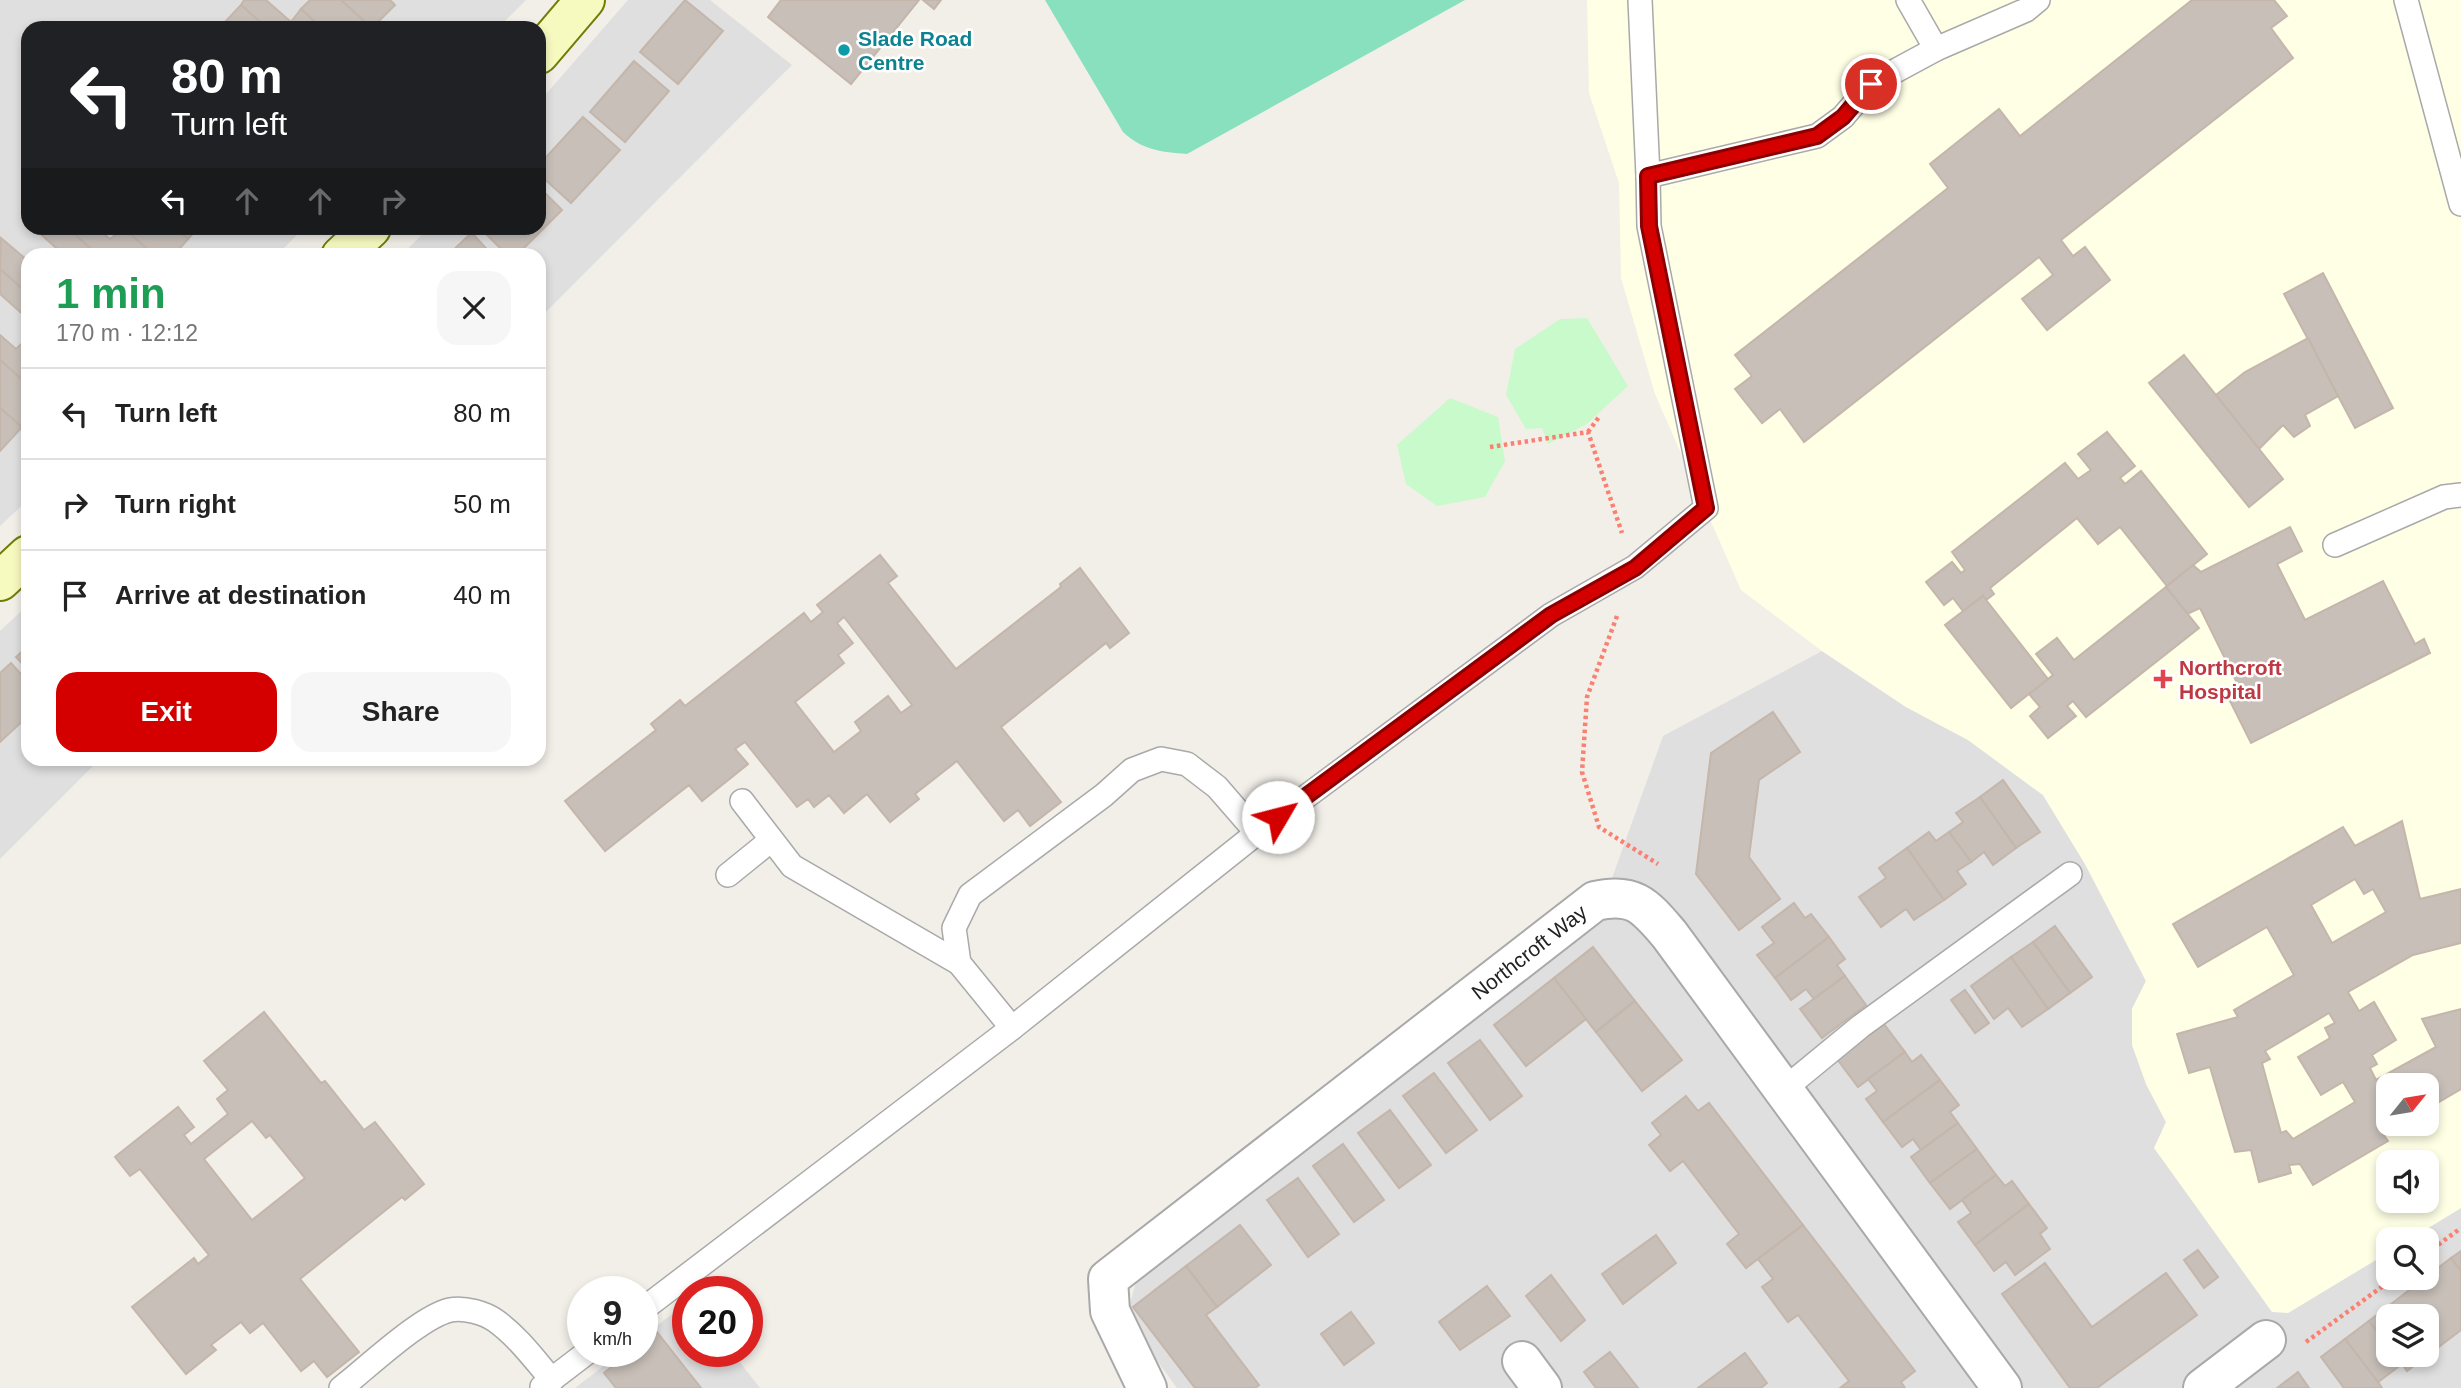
<!DOCTYPE html>
<html lang="en">
<head>
<meta charset="utf-8">
<style>
	:root { --surface:#fff; --page:#f6f6f6; --text:#222; --muted:#767676; --line:#e0e0e0; --accent:#d40000 }
	body { margin:0; font-family:Helvetica,sans-serif; background:var(--page); color:var(--text); height:100vh; display:flex; flex-direction:column; font-size:26px; white-space:nowrap }
	* { box-sizing:border-box; margin:0 }
	p { font-size:23px; color:var(--muted) }
	.icon { flex:none; width:38px; height:38px; fill:none; stroke:currentColor; stroke-width:2; stroke-linecap:round; stroke-linejoin:round }
	.map { position:relative; flex:1; overflow:hidden }
	.panel { position:absolute; left:21px; top:248px; width:525px; height:518px; display:flex; flex-direction:column; background:var(--surface); border-radius:21px; box-shadow:0 4px 10px #0003 }
	.panel>* { flex:none }
	.banner { position:absolute; left:21px; top:21px; width:525px; height:214px; border-radius:21px; box-shadow:0 4px 10px #0003; background:#202124; color:#fff; overflow:hidden }
	.needle { width:46px; rotate:60deg }
	.fabs { position:absolute; left:2376px; top:1073px; display:grid; gap:14px }
	.fabs a { display:grid; place-items:center; width:63px; height:63px; border-radius:14px; background:var(--surface); box-shadow:0 4px 10px #0003; font-size:35px }
	.speed { position:absolute; left:567px; top:1276px; display:flex; gap:14px; font-size:35px; font-weight:700; text-align:center }
	.speed>* { display:grid; place-content:center; width:91px; height:91px; border-radius:50%; background:var(--surface); box-shadow:0 4px 10px #0003; line-height:1 }
	.speed small { font-size:18px; font-weight:400 }
	.speed .limit { border:10px solid #d22; background:#fff; color:#111 }
	.pin { position:absolute; display:grid; place-items:center; width:60px; height:60px; color:#fff; margin:-30px; border:4px solid #fff; border-radius:50%; box-shadow:0 2px 7px #0007 }
	.me { position:absolute; width:77px; margin:-38px; rotate:53deg; stroke-linejoin:round; filter:drop-shadow(0 0 5px #0008) }
	.turn { display:flex; align-items:center; gap:24px; height:147px; padding:0 35px; font-size:32px }
	.turn .icon { width:91px; height:91px; stroke-width:2.5 }
	.turn b { display:block; font-size:49px; line-height:60px }
	.lanes { display:flex; align-items:center; height:66px; padding:0 35px; background:#0003; justify-content:center; gap:35px; direction:ltr }
	.lanes .off { opacity:.35 }
	.round { display:grid; place-items:center; flex:none; width:74px; height:74px; border-radius:21px; background:var(--page) }
	.overview { display:flex; align-items:center; justify-content:space-between; height:119px; padding:0 35px }
	h1 { font-size:42px; font-weight:700; line-height:52px; color:#1e9e55 }
	.button { display:flex; gap:14px; margin-top:auto; padding:14px 35px }
	.button a { flex:1; height:80px; border-radius:21px; background:var(--accent); color:#fff; font-size:28px; font-weight:700; line-height:80px; text-align:center }
	.button a+a { background:var(--page); color:var(--text) }
	ul { padding:0; list-style:none }
	li { display:flex; align-items:center; gap:21px; height:91px; padding:0 35px; border-top:2px solid var(--line) }
	li div { flex:1 }
	li b { display:block; font-size:26px }
	li em { font-style:normal }
	.map>svg:first-child { display:block }
	.residential { fill:#e0dfdf; fill-rule:evenodd }
	.education { fill:#ffffe5; fill-rule:evenodd }
	.park { fill:#c8facc }
	.pitch { fill:#88e0be }
	.building { fill:#c7bfb8; stroke:#c4b6ab; stroke-width:2; fill-rule:evenodd }
	.lines { fill:none; stroke-linecap:round; stroke-linejoin:round }
	.lane-casing { stroke:#a9a9a9; stroke-width:26 }
	.street-casing { stroke:#a9a9a9; stroke-width:42 }
	.secondary-casing { stroke:#707d05; stroke-width:42 }
	.path { stroke:#fa8072; stroke-width:4.5; stroke-dasharray:3.5 3.5; stroke-linecap:butt }
	.lane { stroke:#fff; stroke-width:23 }
	.street { stroke:#fff; stroke-width:38 }
	.secondary { stroke:#f7fabf; stroke-width:38 }
	.route-casing { stroke:#8a0000; stroke-width:18 }
	.route { stroke:#d40000; stroke-width:12 }
	.culture-dot { fill:#0f9aa8; stroke:#fff; stroke-width:2.5 }
	.health-dot { fill:#e0444e; stroke:#fff; stroke-width:2.5 }
	.labels { text-anchor:middle; dominant-baseline:central; stroke-width:5; stroke-linejoin:round; paint-order:stroke }
	.culture-label { font-size:21px; font-weight:bold; fill:#0d838f; stroke:#fff; text-anchor:start }
	.health-label { font-size:21px; font-weight:bold; fill:#be3a42; stroke:#fff; text-anchor:start }
	.street-label { font-size:21px; fill:#222; stroke:#fff }
</style>
</head>
<body>
<div class="map">
<svg width="2461" height="1388" viewBox="0 0 2461 1388">
	<rect width="100%" height="100%" fill="#f2efe9"/>
	<g class="residential">
		<path d="M0 0H526L498 28H28V228H304L277 255 28 256V500L0 526Z"/>
		<path d="M628 0H710L792 65 539 319V256H400L429 228H539V102Z"/>
		<path d="M28 605V760H99L0 859V631Z"/>
		<path d="M1822 651 1906 707 1968 740 2043 795 2085 864 2146 981 2132 1009 2146 1084 2166 1122 2288 1313 2389 1252V1278H2427V1239H2410L2461 1208V1388H1177L1126 1318 1137 1278 1597 920 1663 736ZM2389 1316H2427V1354H2389Z"/>
		<path d="M688 1302V1351H731L760 1388H575L623 1351H642V1337Z"/>
	</g>
	<path class="education" d="M1587 0H2461V1208L2410 1239H2389V1252L2288 1313 2272 1312 2154 1148 2166 1122 2146 1084 2132 1045V1009L2146 981 2085 864 2043 795 1968 740 1906 707 1822 651 1741 590 1655 394 1621 278 1619 183 1589 93ZM2389 1085H2427V1124H2389ZM2389 1162H2427V1200H2389Z"/>
	<g class="park">
		<path d="M1587 318 1628 386 1587 424 1548 444 1542 428 1526 429 1506 395 1515 349 1560 319Z"/>
		<path d="M1450 398 1498 417 1505 461 1485 497 1437 506 1406 484 1397 445Z"/>
	</g>
	<path class="pitch" d="M1045 0H1465L1187 154C1161 152 1142 150 1123 132Z"/>
	<g class="building">
		<path d="M244 0H266L291 22 301 9 322 28H267L241 5Z"/>
		<path d="M310 0H341L372 28H322L301 9Z"/>
		<path d="M341 0H390L395 5 372 28Z"/>
		<path d="M685 0 723 31 678 84 640 52Z"/>
		<path d="M781 0H919L851 84 768 17Z"/>
		<path d="M923 0H941L934 9Z"/>
		<path d="M2192 0H2274L2287 16 2271 28 2293 58 2061 240 2073 256 2085 247 2110 280 2047 330 2022 299 2053 275 2039 257 1804 442 1780 409 1762 423 1735 389 1752 376 1735 355 1948 188 1930 164 1999 109 2020 136Z"/>
		<path d="M241 5 267 28H235L226 21Z"/>
		<path d="M634 61 669 91 625 142 590 112Z"/>
		<path d="M583 117 620 150 571 203 539 174V165Z"/>
		<path d="M539 187 562 210 516 256H508L480 228H539Z"/>
		<path d="M34 228H68L99 256H65Z"/>
		<path d="M68 228H97L110 239 124 228 155 256H99Z"/>
		<path d="M124 228H176L188 239 173 256H155Z"/>
		<path d="M176 228H198L188 239Z"/>
		<path d="M472 233 493 256H447L466 238Z"/>
		<path d="M1 238 28 261V294L0 269Z"/>
		<path d="M0 269 28 294V319L0 294Z"/>
		<path d="M2323 273 2393 408 2355 428 2284 294Z"/>
		<path d="M0 335 16 349 28 338V385L0 360Z"/>
		<path d="M2308 338 2338 396 2305 415 2310 426 2294 437 2283 425 2259 449 2216 395 2245 372Z"/>
		<path d="M2184 355 2283 479 2249 507 2149 383Z"/>
		<path d="M0 360 28 385V420L22 427 0 408Z"/>
		<path d="M0 408 22 427 0 451Z"/>
		<path d="M2107 432 2135 466 2120 478 2125 484 2141 471 2207 554 2167 586 2120 527 2098 544 2077 518 1990 588 1994 594 1986 600 1983 596 1963 611 1953 598 1944 605 1926 582 1952 562 1961 573 1965 570 1952 552 2065 463 2078 479 2091 470 2078 454Z"/>
		<path d="M2290 527 2302 551 2277 564 2305 620 2383 581 2415 644 2424 639 2430 653 2251 743 2230 701 2243 695 2200 608 2187 614 2166 587 2193 565 2201 572Z"/>
		<path d="M880 555 897 576 888 583 956 669 1061 587 1060 584 1080 568 1129 633 1110 648 1106 643 1001 727 1061 802 1030 826 1018 810 1004 821 957 761 915 794 919 799 890 822 867 794 844 813 829 795 814 807 808 799 797 807 745 742 735 749 748 764 702 801 689 785 605 851 565 801 656 730 651 724 680 700 685 706 804 613 811 622 823 612 817 605ZM844 617 912 705 901 713 888 696 855 722 861 731 834 752 795 702 844 663 838 655 853 643 837 623Z"/>
		<path d="M2166 587 2199 628 2086 717 2073 701 2067 706 2076 716 2048 738 2030 716 2040 707 2029 694 2053 675 2036 654 2057 638 2074 660Z"/>
		<path d="M1983 596 2048 679 2011 708 1945 625Z"/>
		<path d="M28 646V670L16 657Z"/>
		<path d="M11 663 28 682V716L0 742V673Z"/>
		<path d="M1773 712 1800 752 1759 780 1749 857 1780 899 1739 930 1696 874 1711 753Z"/>
		<path d="M2003 780 2040 832 2016 848 1980 797Z"/>
		<path d="M1980 797 2016 848 1993 865 1984 852 1971 862 1949 832 1963 822 1956 813Z"/>
		<path d="M2402 821 2420 899 2461 889V943L2413 955 2348 992 2359 1011 2374 1002 2396 1040 2372 1055 2377 1064 2370 1068 2376 1080 2436 1047 2422 1019 2461 1009V1089L2427 1109V1085H2389V1124H2401L2383 1134 2388 1141 2313 1185 2300 1164 2289 1165 2291 1173 2259 1182 2251 1150 2235 1152 2210 1067 2189 1073 2177 1034 2238 1017 2234 1010 2294 975 2267 927 2198 967 2173 924 2343 827 2355 846ZM2355 879 2364 894 2373 889 2386 912 2332 943 2311 905ZM2329 1013 2335 1023 2325 1028 2330 1038 2298 1057 2321 1095 2343 1082 2355 1102 2293 1139 2286 1131 2281 1133 2262 1063 2270 1059 2265 1051Z"/>
		<path d="M1929 832 1936 841 1949 832 1971 862 1957 871 1966 884 1944 900 1907 848Z"/>
		<path d="M1907 848 1944 900 1914 920 1906 909 1881 927 1859 897 1886 878 1879 868Z"/>
		<path d="M1794 903 1805 918 1811 914 1829 937 1775 978 1757 955 1774 943 1762 927Z"/>
		<path d="M2055 926 2092 977 2070 993 2033 942Z"/>
		<path d="M1829 937 1845 959 1837 965 1845 976 1814 999 1806 989 1791 1000 1775 978Z"/>
		<path d="M2033 942 2070 993 2048 1009 2011 957Z"/>
		<path d="M1593 947 1635 1001 1596 1032 1554 978Z"/>
		<path d="M2011 957 2048 1009 2022 1027 2008 1008 1994 1019 1971 986Z"/>
		<path d="M1845 976 1866 1005 1822 1038 1800 1009Z"/>
		<path d="M1554 978 1586 1019 1526 1066 1494 1025Z"/>
		<path d="M1965 990 1989 1023 1975 1033 1951 1000Z"/>
		<path d="M1635 1001 1682 1060 1642 1091 1596 1032Z"/>
		<path d="M264 1012 321 1083 325 1081 364 1130 375 1122 424 1184 405 1200 402 1197 300 1279 359 1352 327 1377 314 1361 301 1371 263 1323 250 1333 241 1322 211 1345 216 1350 186 1374 132 1307 194 1258 198 1264 209 1255 140 1169 130 1176 115 1157 178 1107 194 1127 184 1135 191 1144 228 1114 217 1099 228 1090 204 1061ZM252 1121 266 1138 270 1135 305 1178 252 1220 204 1159Z"/>
		<path d="M1884 1024 1905 1052 1858 1087 1837 1059Z"/>
		<path d="M1480 1040 1522 1096 1490 1120 1448 1063Z"/>
		<path d="M1905 1052 1912 1062 1921 1055 1940 1080 1883 1122 1866 1099 1877 1091 1868 1079Z"/>
		<path d="M1434 1073 1477 1130 1446 1153 1403 1096Z"/>
		<path d="M1940 1080 1959 1105 1950 1112 1958 1123 1921 1150 1913 1139 1902 1147 1883 1122Z"/>
		<path d="M1686 1096 1698 1111 1709 1103 1803 1225 1746 1268 1727 1244 1739 1234 1683 1161 1670 1171 1649 1145 1661 1135 1652 1123Z"/>
		<path d="M1390 1110 1431 1165 1399 1188 1358 1133Z"/>
		<path d="M1958 1123 1977 1149 1930 1183 1911 1157Z"/>
		<path d="M1343 1144 1384 1200 1354 1222 1313 1166Z"/>
		<path d="M1977 1149 1996 1175 1950 1209 1930 1183Z"/>
		<path d="M1996 1175 2005 1186 2012 1181 2029 1204 1975 1245 1958 1222 1971 1213 1962 1200Z"/>
		<path d="M1298 1178 1339 1234 1308 1257 1267 1200Z"/>
		<path d="M2029 1204 2047 1228 2040 1234 2050 1249 2015 1275 2006 1262 1994 1271 1975 1245Z"/>
		<path d="M1240 1225 1271 1265 1217 1307 1186 1266Z"/>
		<path d="M1803 1225 1915 1371 1901 1382 1905 1388H1840L1849 1381 1798 1315 1788 1322 1762 1287 1773 1279 1758 1259Z"/>
		<path d="M1656 1235 1676 1263 1623 1304 1602 1274Z"/>
		<path d="M2198 1250 2218 1277 2204 1288 2184 1260Z"/>
		<path d="M2461 1251V1271L2451 1258Z"/>
		<path d="M2451 1258 2461 1271V1330L2407 1371 2395 1354H2427V1316H2389V1347L2369 1321Z"/>
		<path d="M2045 1263 2092 1327 2166 1273 2197 1315 2097 1388H2070L2002 1294Z"/>
		<path d="M1186 1266 1217 1307 1206 1315 1259 1385 1255 1388H1195L1133 1307Z"/>
		<path d="M1551 1275 1585 1320 1561 1341 1526 1296Z"/>
		<path d="M1487 1286 1510 1316 1460 1350 1439 1322Z"/>
		<path d="M1351 1312 1374 1343 1344 1365 1321 1334Z"/>
		<path d="M2369 1321 2389 1347V1354H2395L2402 1364 2378 1382 2345 1339Z"/>
		<path d="M657 1332 701 1388H616L604 1373 632 1351H642V1343Z"/>
		<path d="M2345 1339 2378 1382 2382 1388H2344L2321 1357Z"/>
		<path d="M1610 1352 1638 1388H1596L1584 1372Z"/>
		<path d="M1745 1353 1767 1383 1761 1388H1698Z"/>
		<path d="M2298 1372 2309 1388H2277Z"/>
	</g>
	<g class="lines">
		<defs>
			<g id="lane">
				<path d="M1640 0 1648 176"/>
				<path d="M1908 0 1936 49"/>
				<path d="M2406 0 2461 204"/>
				<path d="M2335 545 2444 497 2461 495"/>
				<path d="M742 801 792 866 959 963"/>
				<path d="M728 875 770 841"/>
				<path d="M1012 1028 959 963 954 928 970 895 1104 795 1132 770 1161 759 1187 764 1217 787 1257 833"/>
				<path d="M1783 1090 1861 1026 2070 874"/>
				<path d="M642 1310 1012 1028 1257 833 1551 615 1635 567 1706 508 1649 226 1648 176 1817 136 1843 117 1871 84 1936 49 2026 10 2038 0"/>
				<path d="M542 1387 589 1351"/>
				<path d="M341 1388C367 1368 420 1317 450 1310 464 1307 485 1313 496 1321 518 1337 534 1359 552 1380"/>
			</g>
			<g id="street">
				<path d="M1522 1361 1542 1388"/>
				<path d="M1147 1388 1110 1311 1108 1279 1595 901C1634 892 1645 906 1669 934L2002 1388"/>
				<path d="M2203 1388 2266 1340"/>
			</g>
			<g id="secondary">
				<path d="M539 54 585 0"/>
				<path d="M341 256 371 228"/>
				<path d="M0 581 28 555"/>
			</g>
		</defs>
		<use href="#lane" class="lane-casing"/>
		<use href="#street" class="street-casing"/>
		<use href="#secondary" class="secondary-casing"/>
		<g class="path">
			<path d="M1588 432 1599 417"/>
			<path d="M1490 447 1588 432 1622 533"/>
			<path d="M1617 616 1587 697 1582 772 1599 827 1658 864"/>
			<path d="M2427 1253 2461 1228"/>
			<path d="M2306 1342 2394 1278"/>
		</g>
		<use href="#lane" class="lane"/>
		<use href="#street" class="street"/>
		<use href="#secondary" class="secondary"/>
	</g>
	<g class="lines">
		<defs>
			<path id="route" d="M1278 817 1551 615 1635 568 1706 508 1649 226 1648 176 1817 136 1843 117 1871 84"/>
		</defs>
		<use href="#route" class="route-casing"/>
		<use href="#route" class="route"/>
	</g>
	<circle class="culture-dot" cx="844" cy="50" r="7"/>
	<path class="health-dot" d="M2159.5 668.5h7v7h7v7h-7v7h-7v-7h-7v-7h7z"/>
	<g class="labels">
		<g class="culture-label">
			<text x="858" y="38">Slade Road<tspan x="858" dy="24">Centre</tspan></text>
		</g>
		<g class="health-label">
			<text x="2179" y="667">Northcroft<tspan x="2179" dy="24">Hospital</tspan></text>
		</g>
		<g class="street-label">
			<text transform="translate(1529 952) rotate(-38)">Northcroft Way</text>
		</g>
	</g>
</svg>
<div class="fabs">
<a><svg class="needle" viewBox="-14 -14 28 28"><path d="M0-13l5 13h-10z" fill="#e53935"/><path d="M0 13l5-13h-10z" fill="#767676"/></svg></a>
<a><svg class="icon" aria-label="sound" viewBox="0 0 24 24"><path d="M4 9h4l5-4v14l-5-4H4zM17 9q2 3 0 6"/></svg></a>
<a><svg class="icon" aria-label="search" viewBox="0 0 24 24"><circle cx="10" cy="10" r="6"/><path d="M15 15l6 6"/></svg></a>
<a><svg class="icon" aria-label="layers" viewBox="0 0 24 24"><path d="M12 4l9 5-9 5-9-5zM3 14l9 5 9-5"/></svg></a>
</div>
<div class="speed"><div>9<small>km/h</small></div><div class="limit">20</div></div>
<div class="pin" style="left:1871px;top:84px;background:#d93025"><svg class="icon" aria-label="arrive" viewBox="0 0 24 24"><path d="M6 21V4h12l-3 4 3 4H6"/></svg></div>
<svg class="me" style="left:1278px;top:817px" viewBox="-20 -20 40 40"><circle r="19" fill="#fff"/><path d="M0-13L10 11 0 6-10 11z" fill="#d40000"/></svg>
<div class="banner">
<div class="turn"><svg class="icon" aria-label="left" viewBox="0 0 24 24"><path d="M17 20v-9H6M10 6l-5 5 5 5"/></svg><div><b>80 m</b>Turn left</div></div>
<div class="lanes"><svg class="icon" aria-label="left" viewBox="0 0 24 24"><path d="M17 20v-9H6M10 6l-5 5 5 5"/></svg><svg class="icon off" aria-label="ahead" viewBox="0 0 24 24"><path d="M12 20V5M6 11l6-6 6 6"/></svg><svg class="icon off" aria-label="ahead" viewBox="0 0 24 24"><path d="M12 20V5M6 11l6-6 6 6"/></svg><svg class="icon off" aria-label="right" viewBox="0 0 24 24"><path d="M7 20v-9h11M14 6l5 5-5 5"/></svg></div>
</div>
<section class="panel">
<div class="overview"><div><h1>1 min</h1><p>170 m · 12:12</p></div><a class="round"><svg class="icon" aria-label="close" viewBox="0 0 24 24"><path d="M6 6l12 12M18 6L6 18"/></svg></a></div>
<ul>
<li><svg class="icon" aria-label="left" viewBox="0 0 24 24"><path d="M17 20v-9H6M10 6l-5 5 5 5"/></svg><div><b>Turn left</b></div><em>80 m</em></li>
<li><svg class="icon" aria-label="right" viewBox="0 0 24 24"><path d="M7 20v-9h11M14 6l5 5-5 5"/></svg><div><b>Turn right</b></div><em>50 m</em></li>
<li><svg class="icon" aria-label="arrive" viewBox="0 0 24 24"><path d="M6 21V4h12l-3 4 3 4H6"/></svg><div><b>Arrive at destination</b></div><em>40 m</em></li>
</ul>
<div class="button"><a>Exit</a><a>Share</a></div>
</section>
</div>
</body>
</html>
